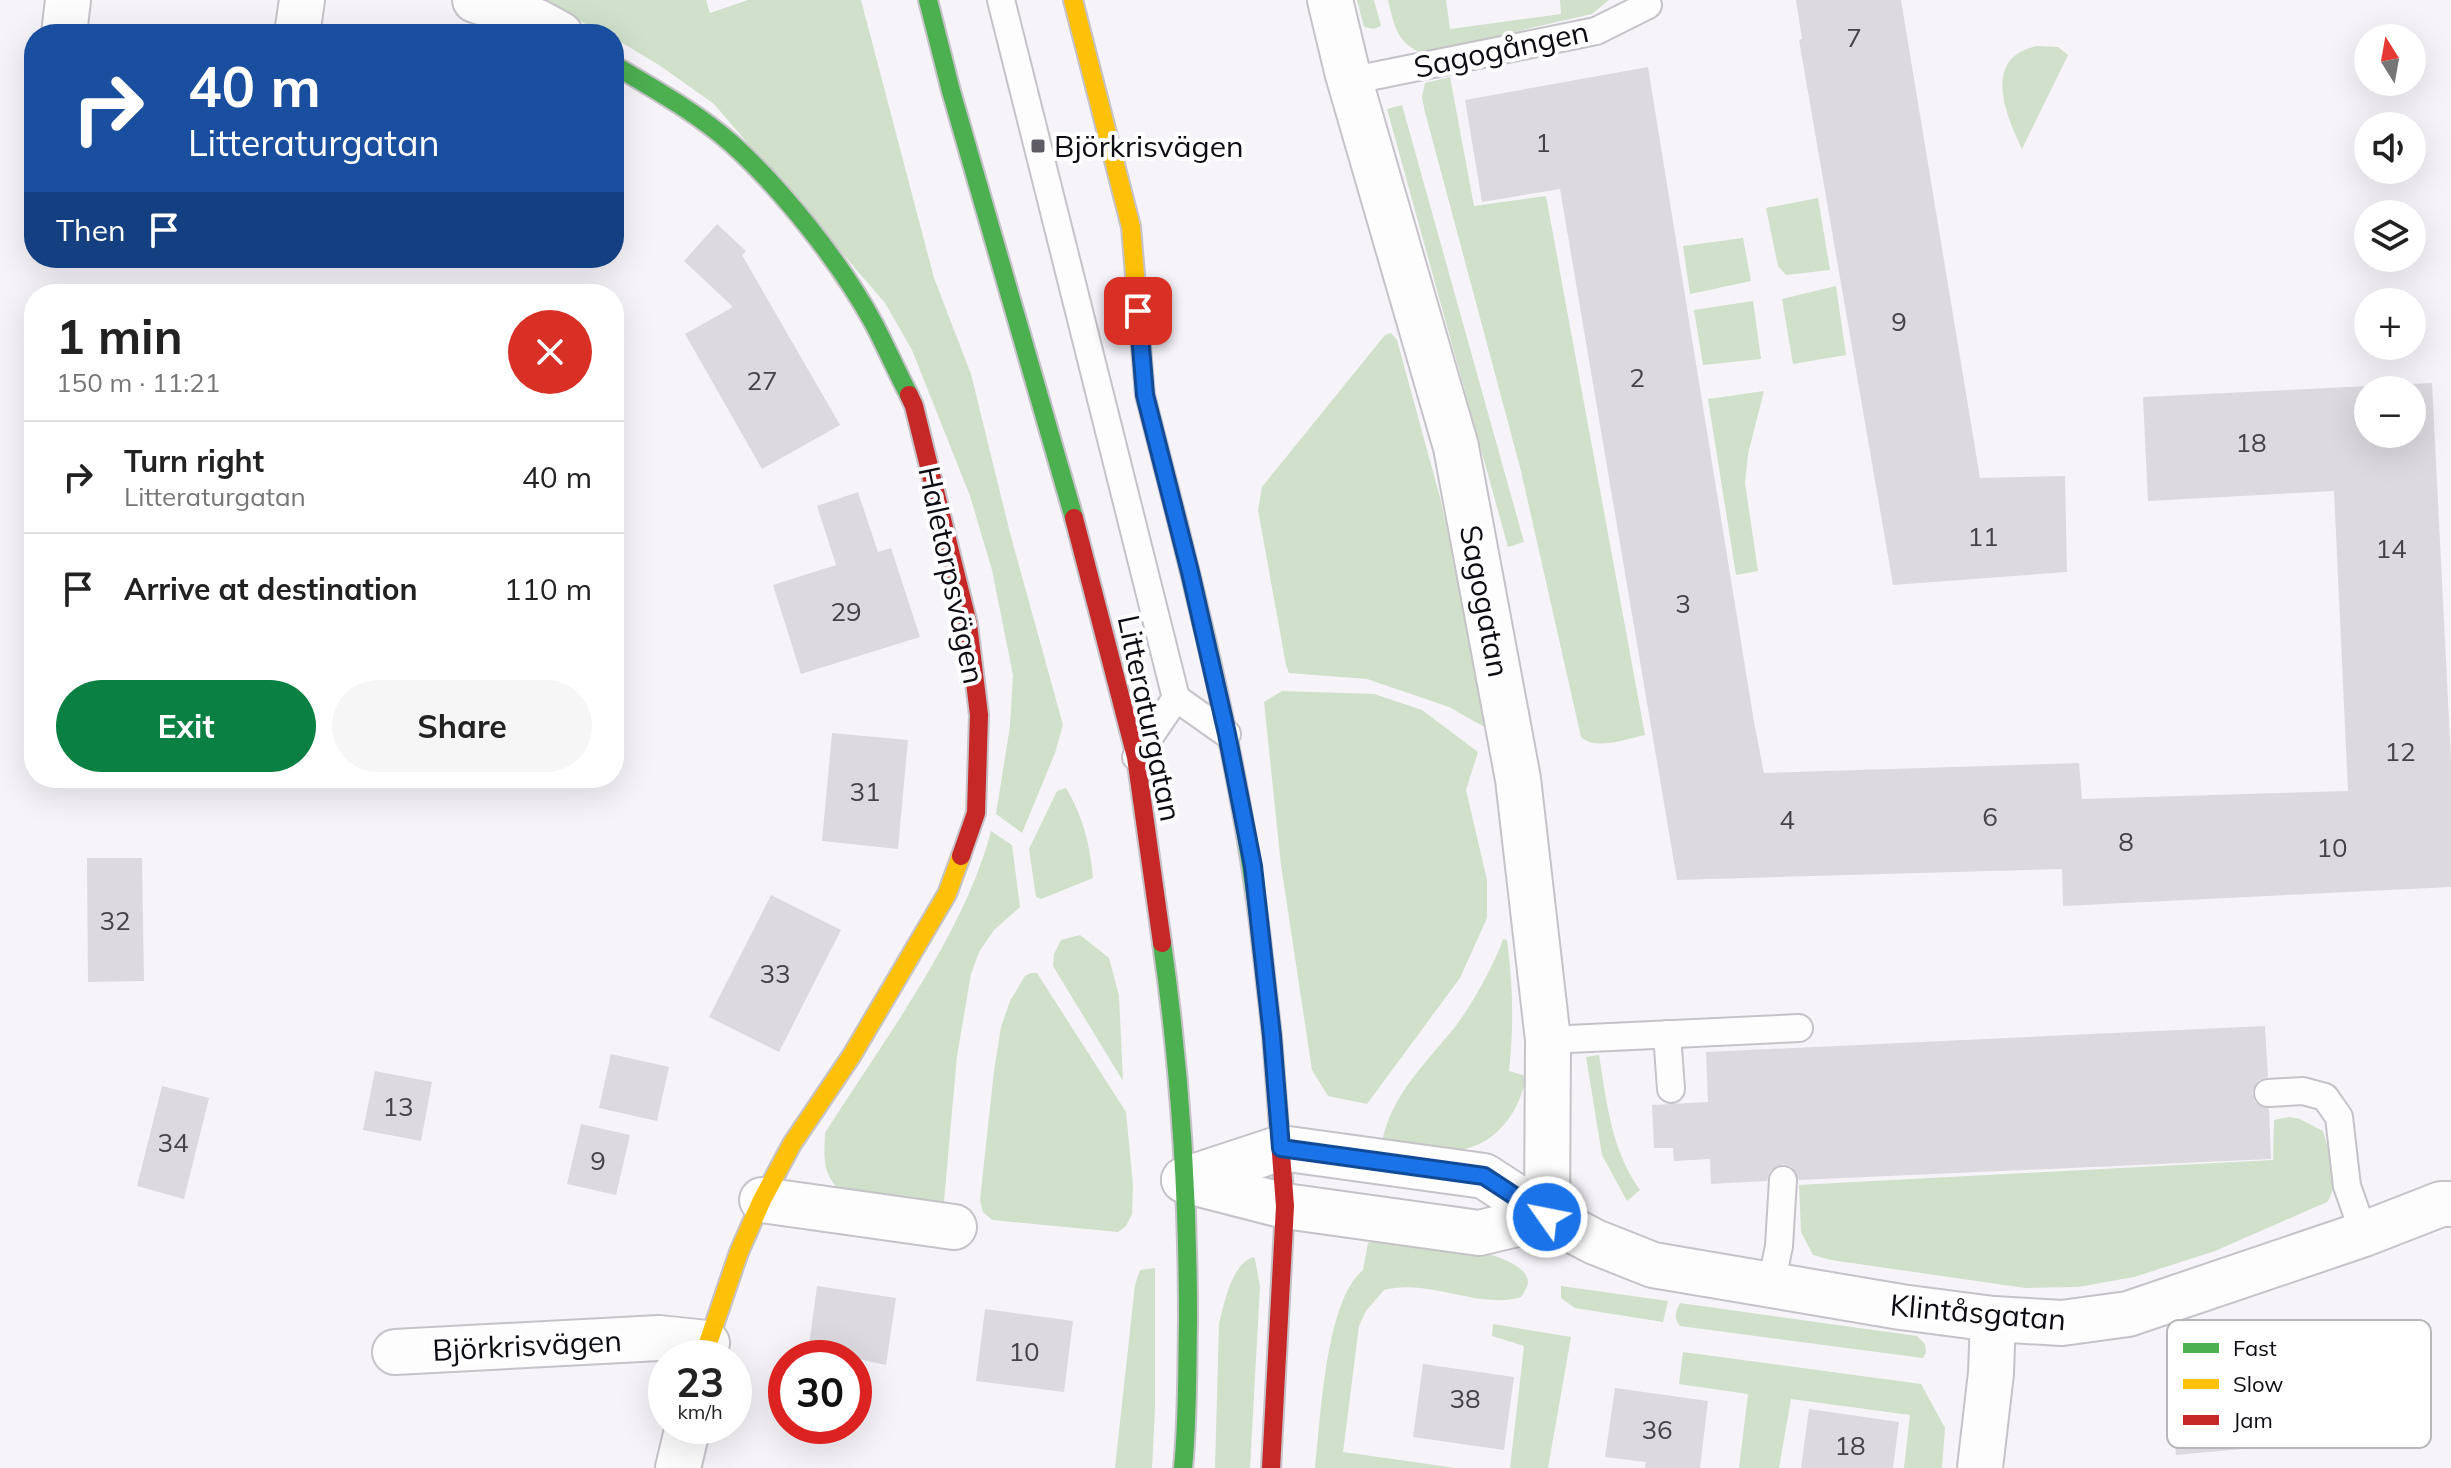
<!DOCTYPE html>
<html lang="en">
<head>
<meta charset="utf-8">
<style>
	:root { --surface:#fff; --page:#f6f6f6; --text:#222; --muted:#767676; --line:#e0e0e0; --accent:#0b8043 }
	body { margin:0; font-family:Mulish,sans-serif; background:var(--page); color:var(--text); height:100vh; display:flex; flex-direction:column; font-size:30px; white-space:nowrap }
	* { box-sizing:border-box; margin:0 }
	p { font-size:26px; color:var(--muted) }
	.icon { flex:none; width:44px; height:44px; fill:none; stroke:currentColor; stroke-width:2; stroke-linecap:round; stroke-linejoin:round }
	.map { position:relative; flex:1; overflow:hidden }
	.side { position:absolute; left:24px; top:284px; width:600px; height:504px; display:flex; flex-direction:column; background:var(--surface); border-radius:32px; box-shadow:0 8px 32px #0002 }
	.side>* { flex:none }
	.top-card { position:absolute; left:24px; top:24px; width:600px; height:244px; border-radius:32px; box-shadow:0 8px 32px #0002; background:#1a4fa0; color:#fff; overflow:hidden }
	.needle { width:52px; rotate:349deg }
	.controls { position:absolute; left:2354px; top:24px; display:grid; gap:16px }
	.controls a { display:grid; place-items:center; width:72px; height:72px; border-radius:50%; background:var(--surface); box-shadow:0 8px 32px #0002; font-size:40px }
	.speed { position:absolute; left:648px; top:1340px; display:flex; gap:16px; font-size:40px; font-weight:700; text-align:center }
	.speed>* { display:grid; place-content:center; width:104px; height:104px; border-radius:50%; background:var(--surface); box-shadow:0 8px 32px #0002; line-height:1 }
	.speed small { font-size:20px; font-weight:400 }
	.speed .limit { border:12px solid #d22; background:#fff; color:#111 }
	.pin { position:absolute; display:grid; place-items:center; width:68px; height:68px; color:#fff; margin:-34px; border-radius:16px; box-shadow:0 4px 12px #0006 }
	.me { position:absolute; width:88px; margin:-44px; rotate:303deg; stroke-linejoin:round; filter:drop-shadow(0 0 6px #0008) }
	.turn { display:flex; align-items:center; gap:28px; height:168px; padding:0 32px; font-size:36px }
	.turn .icon { width:104px; height:104px; stroke-width:2.5 }
	.turn b { display:block; font-size:56px; line-height:68px }
	.then { display:flex; align-items:center; height:76px; padding:0 32px; background:#0003; gap:16px; font-size:30px }
	.round { display:grid; place-items:center; flex:none; width:84px; height:84px; border-radius:42px; background:var(--page) }
	.summary { display:flex; align-items:center; justify-content:space-between; height:136px; padding:0 32px }
	h1 { font-size:48px; font-weight:700; line-height:60px }
	.cta { display:flex; gap:16px; margin-top:auto; padding:16px 32px }
	.cta a { flex:1; height:92px; border-radius:48px; background:var(--accent); color:#fff; font-size:32px; font-weight:700; line-height:92px; text-align:center }
	.cta a+a { background:var(--page); color:var(--text) }
	ul { padding:0; list-style:none }
	li { display:flex; align-items:center; gap:24px; height:112px; padding:0 32px; border-top:2px solid var(--line) }
	li div { flex:1 }
	li b { display:block; font-size:30px }
	li em { font-style:normal }
	.map>svg:first-child { display:block }
	.green { fill:#d0e0ca }
	.building { fill:#dcdadf; fill-rule:evenodd }
	.lines { fill:none; stroke-linecap:round; stroke-linejoin:round }
	.lane-casing { stroke:#c5c3c8; stroke-width:30 }
	.street-casing { stroke:#c5c3c8; stroke-width:48 }
	.fast-casing { stroke:#c5c3c8; stroke-width:22 }
	.slow-casing { stroke:#c5c3c8; stroke-width:22 }
	.jam-casing { stroke:#c5c3c8; stroke-width:22 }
	.lane { stroke:#fefdfe; stroke-width:26 }
	.street { stroke:#fefdfe; stroke-width:44 }
	.fast { stroke:#4caf50; stroke-width:18 }
	.slow { stroke:#ffc107; stroke-width:18 }
	.jam { stroke:#c62828; stroke-width:18 }
	.route-casing { stroke:#114b97; stroke-width:20 }
	.route { stroke:#1a73e8; stroke-width:14 }
	.poi-dot { fill:#5f5d63; stroke:#fff; stroke-width:3 }
	.labels { text-anchor:middle; dominant-baseline:central; stroke-width:8; stroke-linejoin:round; paint-order:stroke }
	.number-label { font-size:26px; fill:#454348 }
	.street-label { font-size:30px; fill:#0e0c12; stroke:#fff }
	.poi-label { font-size:30px; fill:#0e0c12; stroke:#fff; text-anchor:start }
	.key { fill:#fff; stroke:#b7b6b8; stroke-width:2 }
	.key-label { font-size:22px; fill:#0e0c12 }
</style>
</head>
<body>
<div class="map">
<svg width="2451" height="1468" viewBox="0 0 2451 1468">
	<rect width="100%" height="100%" fill="#f6f4f9"/>
	<g class="green">
		<path d="M535 0H706L710 13 748 0H861L934 278 971 374 1010 533 1063 725 1055 753 1022 833 996 814 1010 726 1013 675 992 570 970 496 912 350 885 303 714 104 659 65 614 38V34H607Z"/>
		<path d="M1357 0H1374L1381 26 1374 29 1364 27Z"/>
		<path d="M1388 0H1446L1450 29 1561 14 1560 0H1609L1592 14 1422 53C1396 43 1394 24 1388 0Z"/>
		<path d="M2037 46 2058 47 2068 55 2022 149C2006 116 1981 57 2037 46Z"/>
		<path d="M1450 77 1474 206 1546 196 1645 735C1626 739 1597 751 1581 737L1521 471 1425 112 1422 97 1425 83Z"/>
		<path d="M1402 105 1524 542 1508 547 1387 109Z"/>
		<path d="M1818 198 1830 270 1786 275 1778 266 1766 208Z"/>
		<path d="M1743 238 1751 281 1690 294 1683 246Z"/>
		<path d="M1836 286 1846 355 1793 364 1782 299Z"/>
		<path d="M1753 301 1761 359 1703 365 1694 310Z"/>
		<path d="M1391 333 1397 340 1441 501 1489 724 1486 728 1449 707 1367 679 1289 673 1286 665 1258 510 1262 487 1385 335Z"/>
		<path d="M1764 391 1748 454 1745 483 1758 571 1736 575 1708 399Z"/>
		<path d="M1282 691 1374 694 1422 710 1478 752 1466 790 1487 880V918L1460 978 1367 1104 1328 1096 1312 1070 1281 865 1264 702Z"/>
		<path d="M1066 788C1083 816 1090 845 1093 878L1041 899 1036 897 1029 849 1057 791Z"/>
		<path d="M991 831 1012 845 1020 907 994 930 979 952 971 974 957 1056 943 1212 843 1194C822 1173 824 1161 825 1133 883 1041 964 935 991 831Z"/>
		<path d="M1080 935 1109 958 1119 996 1123 1081 1053 966 1054 954 1061 940Z"/>
		<path d="M1503 939 1507 940C1513 984 1514 1026 1509 1071L1526 1076C1521 1110 1496 1146 1458 1150 1434 1153 1407 1146 1382 1143 1390 1096 1427 1062 1455 1027 1472 1005 1494 965 1503 939Z"/>
		<path d="M1031 973H1037L1126 1112 1133 1185 1132 1214 1126 1226 1118 1232 992 1220 983 1212 980 1200 994 1071 1001 1027 1010 1001 1025 976Z"/>
		<path d="M1599 1055C1607 1104 1611 1149 1640 1190L1627 1201 1602 1155 1586 1057Z"/>
		<path d="M2289 1117 2300 1119 2323 1131C2329 1154 2342 1181 2327 1202L2215 1251 2134 1277 2078 1287 2025 1288 1831 1260 1813 1255 1801 1232 1799 1185 2273 1160 2274 1120Z"/>
		<path d="M1374 1240C1406 1243 1518 1245 1528 1280 1529 1286 1524 1292 1521 1297 1479 1310 1429 1278 1384 1290L1366 1311 1359 1326 1343 1452 1456 1468H1315C1321 1419 1325 1301 1363 1270L1368 1243Z"/>
		<path d="M1253 1257 1255 1259 1260 1286 1250 1468H1215L1219 1324C1224 1304 1231 1265 1253 1257Z"/>
		<path d="M1155 1268V1410L1152 1468H1115L1135 1285 1140 1270Z"/>
		<path d="M1561 1286 1668 1301 1663 1322 1575 1308 1561 1298Z"/>
		<path d="M1680 1303 1917 1336 1925 1344 1926 1352 1923 1358 1680 1326C1674 1319 1675 1312 1680 1303Z"/>
		<path d="M1493 1324 1571 1337 1548 1468H1510L1524 1346 1492 1336Z"/>
		<path d="M1683 1352 1921 1384 1945 1428 1942 1468H1904L1910 1415 1791 1399 1779 1468H1739L1748 1394 1679 1384Z"/>
	</g>
	<g class="building">
		<path d="M1796 0H1901L1980 478 2065 476 2067 572 1893 585 1799 40 1802 39Z"/>
		<path d="M1648 67 1754 722 1764 773 2079 763 2082 799 2348 791 2334 491 2148 501 2143 397 2432 383 2451 760V887L2063 906 2062 869 1677 880 1560 189 1482 202 1465 100ZM2368 390H2412V434H2368Z"/>
		<path d="M717 224 746 251 742 255 840 425 762 469 685 334 733 307 684 261Z"/>
		<path d="M858 492 878 552 891 548 920 637 801 674 773 585 836 565 817 506Z"/>
		<path d="M832 733 908 740 898 849 822 841Z"/>
		<path d="M87 858H142L144 981 88 982Z"/>
		<path d="M771 895 841 930 779 1052 709 1017Z"/>
		<path d="M2265 1026 2268 1077 2259 1080 2252 1093 2255 1102 2269 1109 2271 1159 1799 1180 1792 1167 1783 1164 1770 1171 1767 1181 1711 1184 1710 1159 1674 1161 1673 1148H1654L1652 1105 1708 1102 1706 1052Z"/>
		<path d="M611 1054 669 1067 657 1121 599 1108Z"/>
		<path d="M375 1071 432 1082 421 1141 363 1130Z"/>
		<path d="M162 1086 209 1098 184 1199 137 1186Z"/>
		<path d="M581 1124 630 1135 616 1195 567 1184Z"/>
		<path d="M817 1286 896 1298 886 1365 854 1358 808 1353Z"/>
		<path d="M985 1309 1073 1321 1064 1392 976 1381Z"/>
		<path d="M2303 1363 2310 1443 2176 1455 2169 1374Z"/>
		<path d="M1423 1364 1514 1377 1504 1450 1413 1437Z"/>
		<path d="M1615 1388 1708 1401 1700 1468H1645L1646 1462 1605 1457Z"/>
		<path d="M1809 1409 1899 1422 1893 1468H1801Z"/>
	</g>
	<g class="lines">
		<defs>
			<g id="lane">
				<path d="M1001 0 1176 698 1227 734"/>
				<path d="M1349 81 1596 31 1648 5"/>
				<path d="M1136 757 1176 698"/>
				<path d="M1667 1034 1671 1089"/>
				<path d="M1548 1040 1799 1028"/>
				<path d="M2268 1093 2303 1091 2325 1097 2339 1117 2347 1186 2364 1234"/>
				<path d="M1771 1285 1779 1246 1783 1180"/>
			</g>
			<g id="street">
				<path d="M475 0 538 22 560 34"/>
				<path d="M1330 0 1347 71 1456 447 1518 779 1548 1040 1547 1217"/>
				<path d="M64 34 68 0"/>
				<path d="M297 34 302 0"/>
				<path d="M1184 1180 1281 1148 1484 1176 1547 1217 1595 1242 1653 1265 1901 1307 1993 1319 2062 1323 2128 1314 2364 1234 2441 1204H2451"/>
				<path d="M1184 1180 1285 1206 1479 1233 1547 1217"/>
				<path d="M762 1200 954 1227"/>
				<path d="M395 1352 659 1338 707 1343"/>
				<path d="M678 1468 688 1426"/>
				<path d="M1980 1468 1991 1373 1993 1319"/>
			</g>
			<g id="fast">
				<path d="M928 0 951 91 1074 518"/>
				<path d="M614 65C654 89 696 112 731 143 782 189 841 263 874 324 886 347 897 372 909 395"/>
				<path d="M1178 524C1213 664 1246 805 1262 948"/>
				<path d="M1162 943C1180 1068 1188 1195 1188 1321 1187 1370 1188 1419 1183 1468"/>
			</g>
			<g id="slow">
				<path d="M1073 0 1131 227 1145 395 1178 524"/>
				<path d="M703 1358 739 1252 762 1200 792 1144 852 1055 947 894 961 856"/>
			</g>
			<g id="jam">
				<path d="M909 395 914 406 968 624 979 715 976 813 961 856"/>
				<path d="M1074 518 1136 757 1162 943"/>
				<path d="M1262 948 1272 1036 1285 1206 1271 1468"/>
			</g>
		</defs>
		<use href="#lane" class="lane-casing"/>
		<use href="#street" class="street-casing"/>
		<use href="#fast" class="fast-casing"/>
		<use href="#slow" class="slow-casing"/>
		<use href="#jam" class="jam-casing"/>
		<use href="#lane" class="lane"/>
		<use href="#street" class="street"/>
		<use href="#fast" class="fast"/>
		<use href="#slow" class="slow"/>
		<use href="#jam" class="jam"/>
	</g>
	<g class="lines">
		<defs>
			<path id="route" d="M1138 311 1145 395 1190 572 1227 734 1253 866 1272 1036 1281 1148 1484 1176 1547 1217"/>
		</defs>
		<use href="#route" class="route-casing"/>
		<use href="#route" class="route"/>
	</g>
	<rect class="poi-dot" x="1030" y="138" width="16" height="16" rx="4"/>
	<g class="labels">
		<g class="number-label">
			<text x="1854" y="37">7</text>
			<text x="1543" y="142">1</text>
			<text x="1899" y="321">9</text>
			<text x="1637" y="377">2</text>
			<text x="762" y="380">27</text>
			<text x="2251" y="442">18</text>
			<text x="1983" y="536">11</text>
			<text x="2391" y="548">14</text>
			<text x="1683" y="603">3</text>
			<text x="846" y="611">29</text>
			<text x="2400" y="751">12</text>
			<text x="865" y="791">31</text>
			<text x="1990" y="816">6</text>
			<text x="1787" y="819">4</text>
			<text x="2126" y="841">8</text>
			<text x="2332" y="847">10</text>
			<text x="115" y="920">32</text>
			<text x="775" y="973">33</text>
			<text x="398" y="1106">13</text>
			<text x="173" y="1142">34</text>
			<text x="598" y="1160">9</text>
			<text x="1024" y="1351">10</text>
			<text x="1465" y="1398">38</text>
			<text x="1657" y="1429">36</text>
			<text x="1850" y="1445">18</text>
		</g>
		<g class="street-label">
			<text transform="translate(1501 49) rotate(-12)">Sagogången</text>
			<text transform="translate(952 575) rotate(78)">Haletorpsvägen</text>
			<text transform="translate(1485 601) rotate(79)">Sagogatan</text>
			<text transform="translate(1150 718) rotate(78)">Litteraturgatan</text>
			<text transform="translate(1978 1312) rotate(5)">Klintåsgatan</text>
			<text transform="translate(527 1345) rotate(-3)">Björkrisvägen</text>
		</g>
		<g class="poi-label">
			<text x="1054" y="146">Björkrisvägen</text>
		</g>
	</g>
	<rect x="2167" y="1320" width="264" height="128" rx="12" class="key"/>
	<rect x="2183" y="1343" width="36" height="10" fill="#4caf50"/>
	<rect x="2183" y="1379" width="36" height="10" fill="#ffc107"/>
	<rect x="2183" y="1415" width="36" height="10" fill="#c62828"/>
	<g class="key-label">
		<text x="2233" y="1356">Fast</text>
		<text x="2233" y="1392">Slow</text>
		<text x="2233" y="1428">Jam</text>
	</g>
</svg>
<div class="controls">
<a><svg class="needle" viewBox="-14 -14 28 28"><path d="M0-13l5 13h-10z" fill="#e53935"/><path d="M0 13l5-13h-10z" fill="#767676"/></svg></a>
<a><svg class="icon" aria-label="sound" viewBox="0 0 24 24"><path d="M4 9h4l5-4v14l-5-4H4zM17 9q2 3 0 6"/></svg></a>
<a><svg class="icon" aria-label="layers" viewBox="0 0 24 24"><path d="M12 4l9 5-9 5-9-5zM3 14l9 5 9-5"/></svg></a>
<a>+</a>
<a>−</a>
</div>
<div class="speed"><div>23<small>km/h</small></div><div class="limit">30</div></div>
<div class="pin" style="left:1138px;top:311px;background:#d93025"><svg class="icon" aria-label="arrive" viewBox="0 0 24 24"><path d="M6 21V4h12l-3 4 3 4H6"/></svg></div>
<svg class="me" style="left:1547px;top:1217px" viewBox="-20 -20 40 40"><circle r="17" fill="#1a73e8" stroke="#fff" stroke-width="3"/><path d="M0-11L8 9 0 5-8 9z" fill="#fff"/></svg>
<div class="top-card">
<div class="turn"><svg class="icon" aria-label="right" viewBox="0 0 24 24"><path d="M7 20v-9h11M14 6l5 5-5 5"/></svg><div><b>40 m</b>Litteraturgatan</div></div>
<div class="then">Then<svg class="icon" aria-label="arrive" viewBox="0 0 24 24"><path d="M6 21V4h12l-3 4 3 4H6"/></svg></div>
</div>
<section class="side">
<div class="summary"><div><h1>1 min</h1><p>150 m · 11:21</p></div><a class="round" style="background:#d93025;color:#fff"><svg class="icon" aria-label="close" viewBox="0 0 24 24"><path d="M6 6l12 12M18 6L6 18"/></svg></a></div>
<ul>
<li><svg class="icon" aria-label="right" viewBox="0 0 24 24"><path d="M7 20v-9h11M14 6l5 5-5 5"/></svg><div><b>Turn right</b><p>Litteraturgatan</p></div><em>40 m</em></li>
<li><svg class="icon" aria-label="arrive" viewBox="0 0 24 24"><path d="M6 21V4h12l-3 4 3 4H6"/></svg><div><b>Arrive at destination</b></div><em>110 m</em></li>
</ul>
<div class="cta"><a>Exit</a><a>Share</a></div>
</section>
</div>
</body>
</html>
